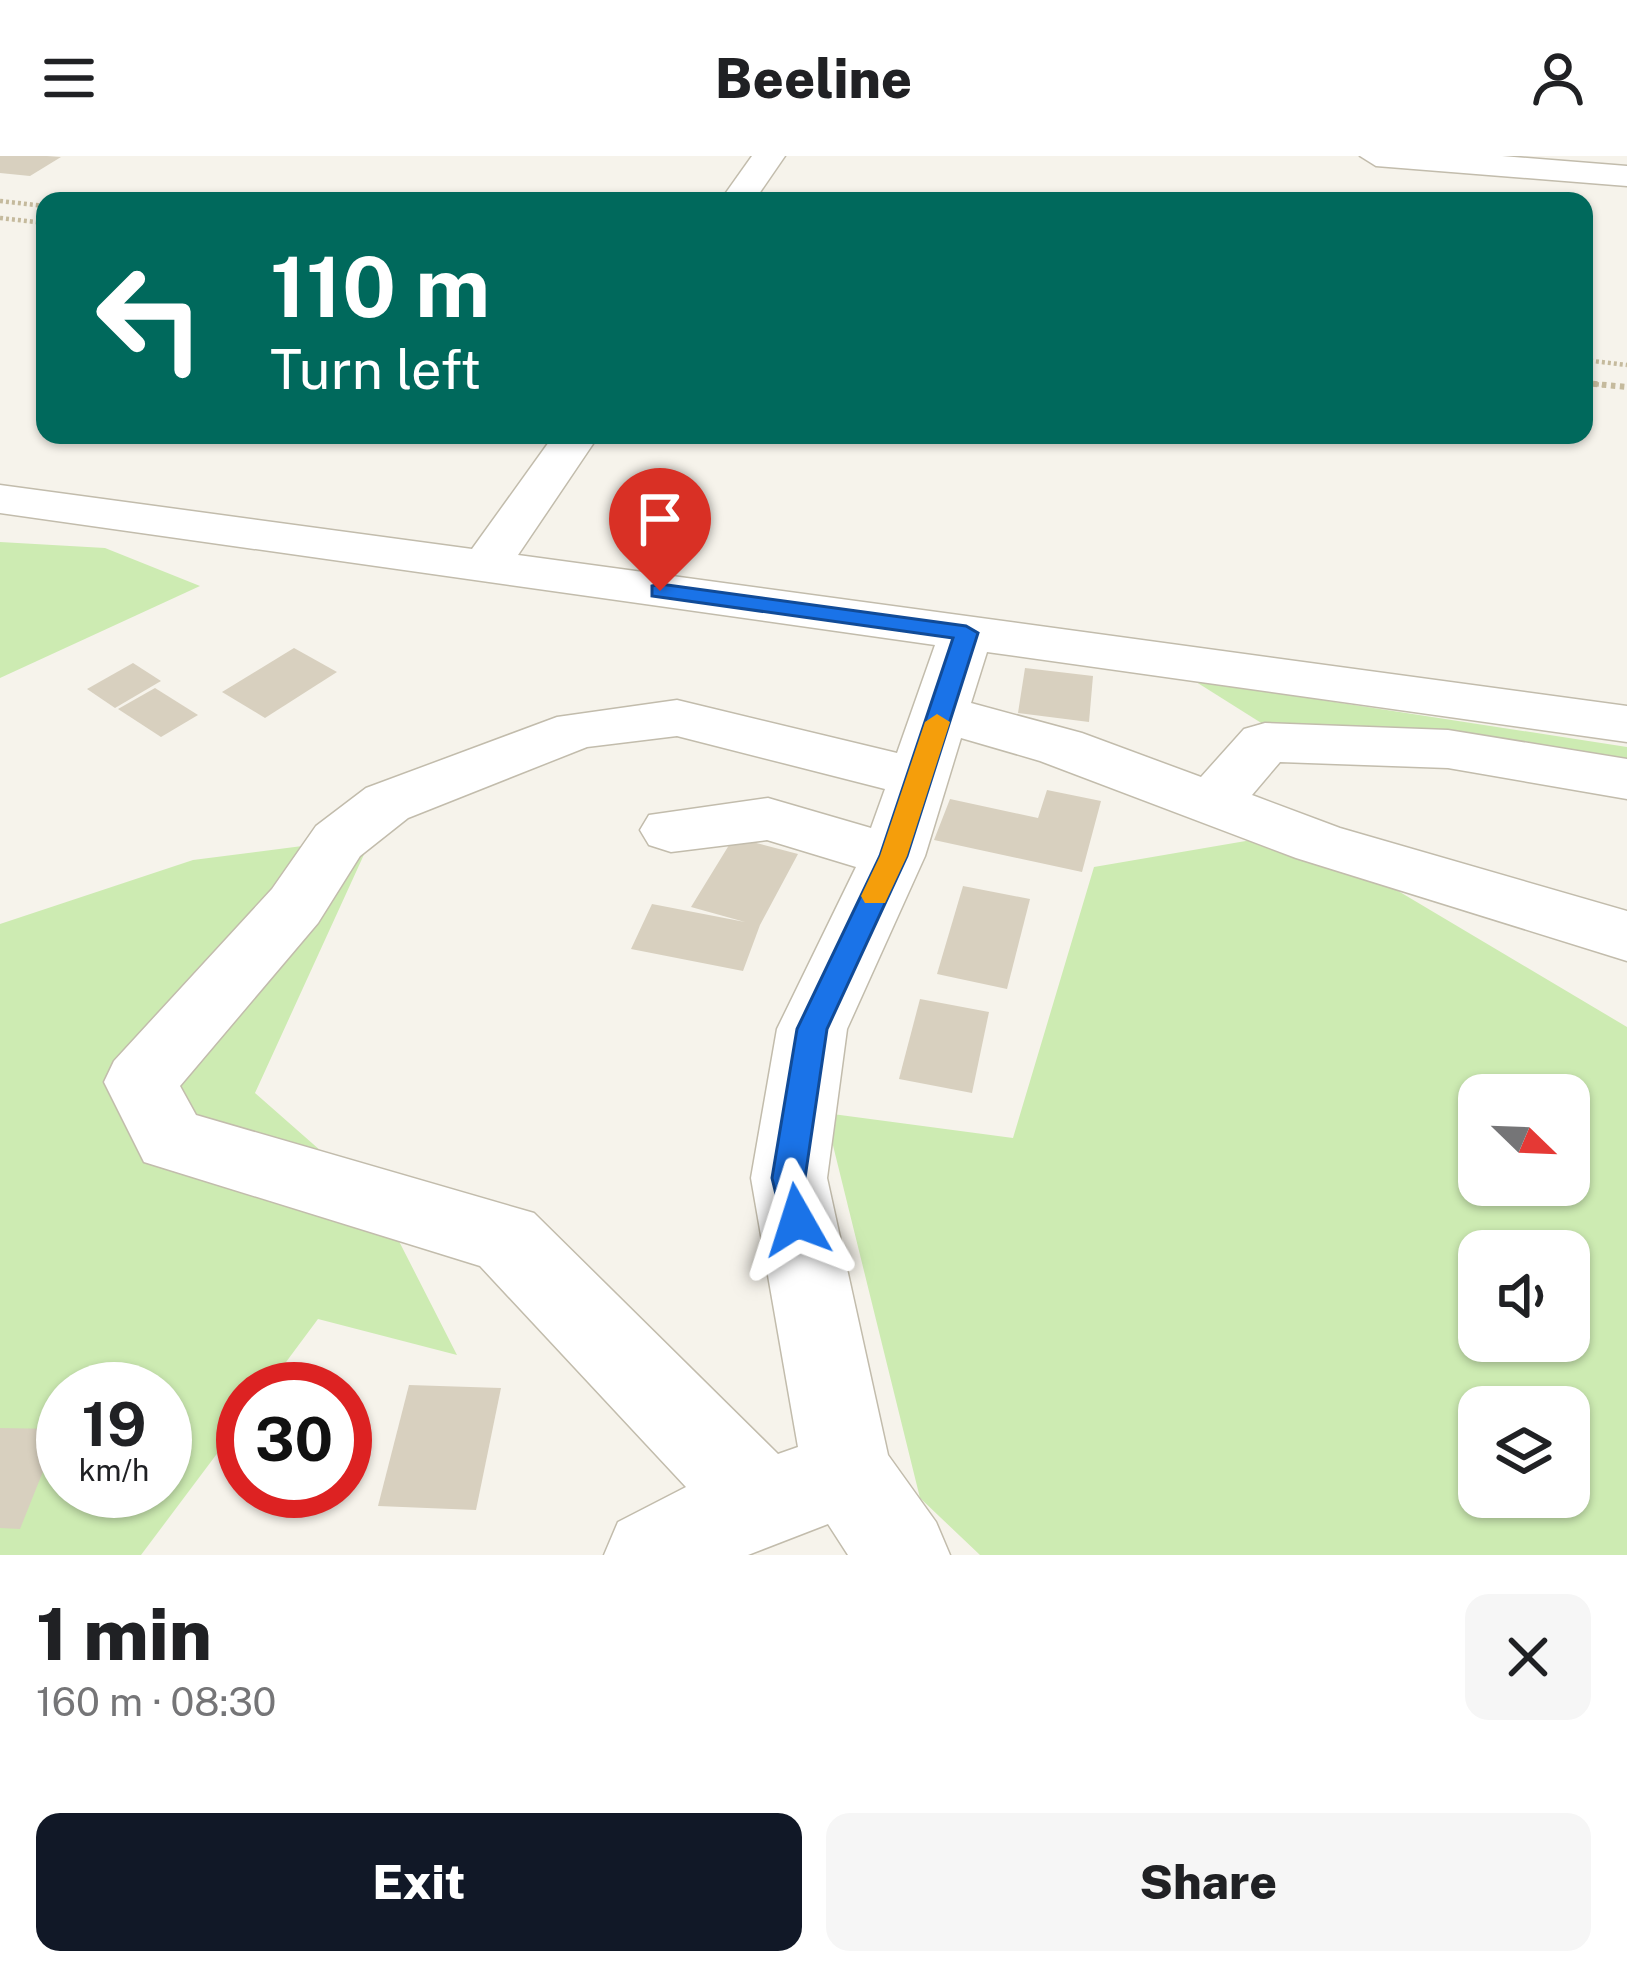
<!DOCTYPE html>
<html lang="en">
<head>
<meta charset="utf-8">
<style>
	:root { --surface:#fff; --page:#f6f6f6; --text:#202124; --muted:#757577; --accent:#111827 }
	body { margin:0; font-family:"Public Sans",sans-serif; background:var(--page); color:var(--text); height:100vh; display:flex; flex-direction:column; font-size:45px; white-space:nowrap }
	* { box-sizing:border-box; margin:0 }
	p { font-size:39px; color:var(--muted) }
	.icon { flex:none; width:66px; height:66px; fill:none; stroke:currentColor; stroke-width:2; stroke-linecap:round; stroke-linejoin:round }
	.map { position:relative; height:1399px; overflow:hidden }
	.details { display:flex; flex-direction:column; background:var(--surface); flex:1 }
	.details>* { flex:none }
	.top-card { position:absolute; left:36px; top:36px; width:1557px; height:252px; border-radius:24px; box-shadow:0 3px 9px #0004; background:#00695c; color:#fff; overflow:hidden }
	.needle { width:78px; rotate:113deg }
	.fabs { position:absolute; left:1458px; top:918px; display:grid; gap:24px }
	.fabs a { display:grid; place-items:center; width:132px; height:132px; border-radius:24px; background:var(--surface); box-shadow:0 3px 9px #0004; font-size:60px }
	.speed { position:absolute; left:36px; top:1206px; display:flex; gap:24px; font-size:60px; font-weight:700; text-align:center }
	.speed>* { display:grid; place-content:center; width:156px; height:156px; border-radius:50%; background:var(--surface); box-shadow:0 3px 9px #0004; line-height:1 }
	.speed small { font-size:30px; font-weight:400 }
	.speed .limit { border:18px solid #d22; background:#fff; color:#111 }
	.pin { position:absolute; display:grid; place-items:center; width:102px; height:102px; color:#fff; margin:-123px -51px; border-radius:50% 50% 50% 0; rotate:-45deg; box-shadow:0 0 12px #0007 }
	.pin .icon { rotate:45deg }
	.me { position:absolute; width:132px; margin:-66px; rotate:354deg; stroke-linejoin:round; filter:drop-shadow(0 0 9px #0008) }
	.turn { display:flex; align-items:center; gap:42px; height:252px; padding:0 36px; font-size:54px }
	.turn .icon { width:156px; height:156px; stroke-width:2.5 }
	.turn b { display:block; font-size:84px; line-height:102px }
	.round { display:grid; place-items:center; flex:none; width:126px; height:126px; border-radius:24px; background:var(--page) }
	.headline { display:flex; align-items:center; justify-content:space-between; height:204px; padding:0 36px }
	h1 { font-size:72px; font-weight:800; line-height:90px }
	.button { display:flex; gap:24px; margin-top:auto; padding:24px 36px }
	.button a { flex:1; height:138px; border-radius:24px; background:var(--accent); color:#fff; font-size:48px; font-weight:800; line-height:138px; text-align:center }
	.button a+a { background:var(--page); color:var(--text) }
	header { display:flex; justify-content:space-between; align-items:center; height:156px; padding:0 36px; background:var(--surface); font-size:54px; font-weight:800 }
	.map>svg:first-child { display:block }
	.green { fill:#cdebb2; fill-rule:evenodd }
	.building { fill:#d8d0bf }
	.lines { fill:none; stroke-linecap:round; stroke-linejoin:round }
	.minor-casing { stroke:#c2bcac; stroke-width:3 }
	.path-far1 { stroke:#c5ba9d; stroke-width:4.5; stroke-dasharray:3 3; stroke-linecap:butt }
	.path { stroke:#c5ba9d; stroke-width:6; stroke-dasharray:4.5 4.5; stroke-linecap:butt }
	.minor { fill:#fff; fill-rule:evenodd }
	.route { fill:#1a73e8; stroke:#114b97; stroke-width:3 }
	.slow { fill:#f59e0b }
</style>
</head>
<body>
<header><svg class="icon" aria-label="menu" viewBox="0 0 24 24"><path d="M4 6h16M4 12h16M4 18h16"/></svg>Beeline<svg class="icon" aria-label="person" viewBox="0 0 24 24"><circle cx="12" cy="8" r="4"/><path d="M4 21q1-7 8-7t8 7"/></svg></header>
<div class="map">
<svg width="1627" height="1399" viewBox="0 0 1627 1399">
	<rect width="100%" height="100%" fill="#f6f3eb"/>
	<g class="green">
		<path d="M0 386 105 392 200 430 0 522Z"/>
		<path d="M1193 524 1627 591V632L1304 594Z"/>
		<path d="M1299 676 1627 871V1399H980L920 1342 825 957 1013 982 1094 711ZM1479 939H1569V1029H1479ZM1479 1095H1569V1185H1479ZM1479 1251H1569V1341H1479Z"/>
		<path d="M372 681 255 937 379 1046 457 1199 318 1163 266 1233H243V1263L141 1399H0V768L193 704ZM63 1233H165V1335H63Z"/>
	</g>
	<g class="building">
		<path d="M0 0H47L61 1 30 20 0 17Z"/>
		<path d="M294 492 337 516 265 562 222 536Z"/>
		<path d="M133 507 161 525 115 552 87 533Z"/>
		<path d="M1025 512 1093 520 1089 566 1018 557Z"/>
		<path d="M155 532 198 559 161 581 118 553Z"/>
		<path d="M1047 634 1101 645 1082 716 934 684 950 643 1038 662Z"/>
		<path d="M734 681 798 698 760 769 743 815 631 793 652 748 745 766 691 751Z"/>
		<path d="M963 730 1030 743 1007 833 937 818Z"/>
		<path d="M920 843 989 856 972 937 899 923Z"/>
		<path d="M409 1229 501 1232 476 1354 378 1350Z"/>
		<path d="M0 1272 60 1273 20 1373 0 1372Z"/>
	</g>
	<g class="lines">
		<defs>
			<g id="minor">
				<path d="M752 0H785L754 45H720Z"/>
				<path d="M1360 0H1502L1627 10V30L1376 10Z"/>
				<path d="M554 279H599L518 399 1627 550V586L987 496 971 547 1082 577 1201 621 1244 573 1265 567 1448 574 1627 603V643L1448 612 1280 606 1252 639 1340 672 1627 755V805L1296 702 1040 605 961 582 925 700 847 873 827 1022 888 1299 936 1366 950 1399H848L828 1368 748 1399H604L618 1366 686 1331 480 1110 144 1006 104 926 114 905 272 733 316 670 366 632 557 561 677 544 897 597 935 489 0 357V329L472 393ZM677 580 885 633 871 672 768 642 649 659 640 674 649 689 671 696 767 684 856 711 777 873 751 1022 798 1291 778 1298 534 1057 196 959 180 930 318 767 360 700 408 662 587 591Z"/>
			</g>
		</defs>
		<use href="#minor" class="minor-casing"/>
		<g class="path-far1">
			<path d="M0 45 45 50"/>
			<path d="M0 62 45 67"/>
			<path d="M1584 204 1627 209"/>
			<path d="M1584 227 1603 229"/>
		</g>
		<path class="path" d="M1584 227 1627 231"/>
		<use href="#minor" class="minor"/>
	</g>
	<path class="route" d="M660 428 966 470 978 477 907 700 827 873 805 1022 814 1064 809 1075 797 1079 785 1075 772 1022 797 873 880 700 953 482 652 440V430Z"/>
	<path class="slow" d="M937 558 950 566 907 700 885 747H865L861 740 880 700 925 566Z"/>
</svg>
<div class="fabs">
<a><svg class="needle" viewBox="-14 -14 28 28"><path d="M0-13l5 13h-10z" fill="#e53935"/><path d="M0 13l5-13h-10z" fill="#757577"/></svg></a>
<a><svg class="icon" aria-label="sound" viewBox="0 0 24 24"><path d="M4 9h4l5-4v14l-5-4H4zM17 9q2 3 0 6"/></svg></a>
<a><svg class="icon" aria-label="layers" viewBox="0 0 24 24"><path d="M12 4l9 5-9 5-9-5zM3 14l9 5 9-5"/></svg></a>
</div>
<div class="speed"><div>19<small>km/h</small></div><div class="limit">30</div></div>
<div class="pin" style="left:660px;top:435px;background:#d93025"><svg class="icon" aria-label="arrive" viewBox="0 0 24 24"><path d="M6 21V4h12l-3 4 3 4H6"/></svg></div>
<svg class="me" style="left:797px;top:1064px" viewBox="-20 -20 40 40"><path d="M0-17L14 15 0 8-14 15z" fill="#1a73e8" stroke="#fff" stroke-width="4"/></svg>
<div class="top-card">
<div class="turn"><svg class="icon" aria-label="left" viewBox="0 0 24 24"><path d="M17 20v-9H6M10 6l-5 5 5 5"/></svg><div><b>110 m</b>Turn left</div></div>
</div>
</div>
<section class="details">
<div class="headline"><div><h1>1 min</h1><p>160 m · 08:30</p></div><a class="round"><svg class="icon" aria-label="close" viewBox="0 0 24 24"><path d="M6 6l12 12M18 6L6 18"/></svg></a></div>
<div class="button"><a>Exit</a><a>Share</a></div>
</section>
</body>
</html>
